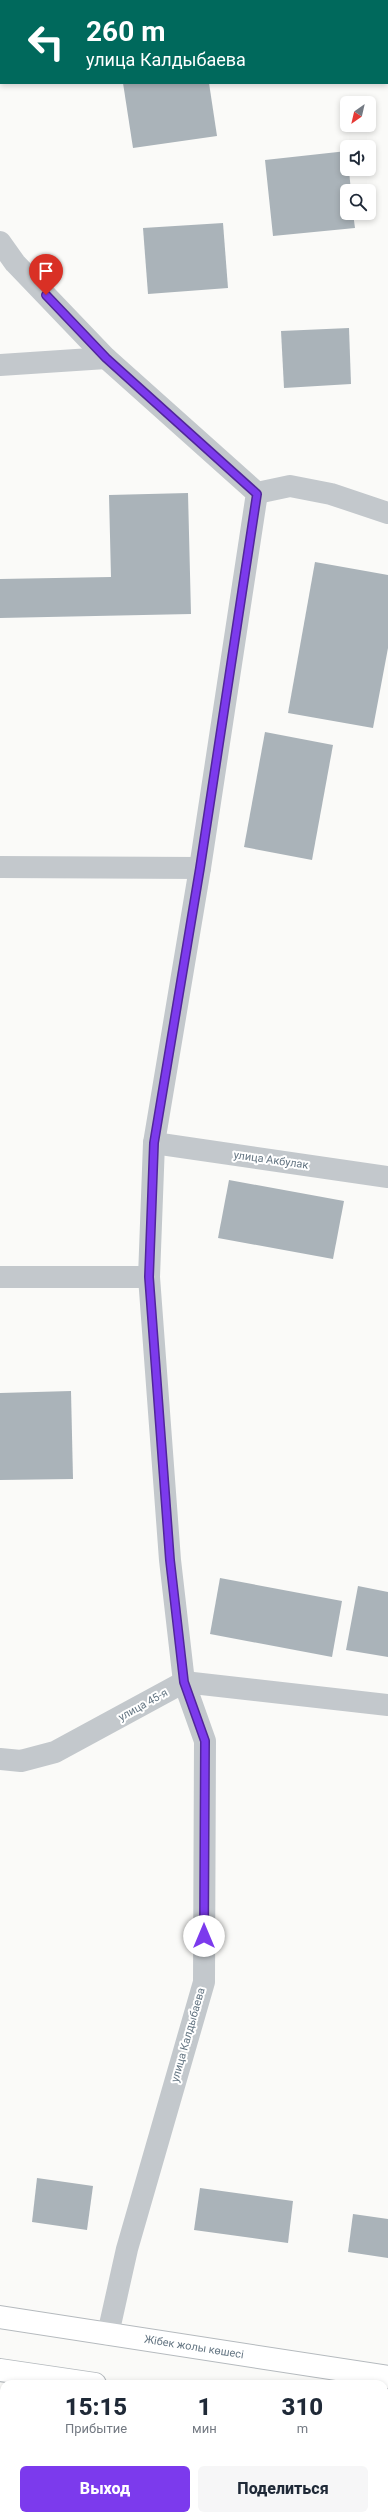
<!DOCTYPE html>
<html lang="ru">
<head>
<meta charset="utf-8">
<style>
	:root { --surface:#fff; --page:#f6f6f7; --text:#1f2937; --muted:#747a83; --accent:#7c3aed }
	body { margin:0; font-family:Roboto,sans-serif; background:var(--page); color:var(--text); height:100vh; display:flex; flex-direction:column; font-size:15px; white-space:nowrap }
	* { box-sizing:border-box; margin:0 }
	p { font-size:13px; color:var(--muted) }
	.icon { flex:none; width:22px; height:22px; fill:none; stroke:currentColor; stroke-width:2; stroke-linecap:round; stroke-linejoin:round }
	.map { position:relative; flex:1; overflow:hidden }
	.panel { position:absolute; left:0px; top:2380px; width:388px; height:140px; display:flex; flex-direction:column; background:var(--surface); border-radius:12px 12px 0 0; box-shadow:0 2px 6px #0003 }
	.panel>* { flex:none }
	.top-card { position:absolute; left:0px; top:0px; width:388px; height:84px; box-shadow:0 2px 6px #0003; background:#00695c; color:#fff; overflow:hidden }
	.needle { width:26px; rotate:214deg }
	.fabs { position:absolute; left:340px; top:96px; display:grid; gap:8px }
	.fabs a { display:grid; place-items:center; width:36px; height:36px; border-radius:6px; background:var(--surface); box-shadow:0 2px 6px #0003; font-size:20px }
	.pin { position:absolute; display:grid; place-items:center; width:34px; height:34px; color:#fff; margin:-41px -17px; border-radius:50% 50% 50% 0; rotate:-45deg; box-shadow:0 0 4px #0007 }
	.pin .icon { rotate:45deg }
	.me { position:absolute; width:44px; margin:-22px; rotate:0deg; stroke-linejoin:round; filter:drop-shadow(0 0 3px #0008) }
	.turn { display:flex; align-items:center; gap:14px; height:84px; padding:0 20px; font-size:18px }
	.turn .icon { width:52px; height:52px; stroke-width:2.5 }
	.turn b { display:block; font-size:28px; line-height:34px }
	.eta { display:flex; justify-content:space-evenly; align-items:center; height:68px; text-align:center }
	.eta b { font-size:24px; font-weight:800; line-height:28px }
	.action { display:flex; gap:8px; margin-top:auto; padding:8px 20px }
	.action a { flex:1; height:46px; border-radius:6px; background:var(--accent); color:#fff; font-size:16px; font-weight:800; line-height:46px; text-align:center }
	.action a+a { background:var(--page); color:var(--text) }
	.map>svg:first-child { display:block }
	.building { fill:#aab3b9 }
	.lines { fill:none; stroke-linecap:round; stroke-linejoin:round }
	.major-casing { stroke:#b5babe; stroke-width:24 }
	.minor { stroke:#c3c8cc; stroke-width:22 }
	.major { stroke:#fff; stroke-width:22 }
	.route-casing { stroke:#51269a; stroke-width:10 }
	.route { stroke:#7c3aed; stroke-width:7 }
	.labels { text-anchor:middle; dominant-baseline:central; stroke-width:4; stroke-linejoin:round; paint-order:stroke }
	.street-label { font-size:11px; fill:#657683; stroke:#fff }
</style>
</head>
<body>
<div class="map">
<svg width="388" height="2520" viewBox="0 0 388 2520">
	<rect width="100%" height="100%" fill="#fafaf8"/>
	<g class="building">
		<path d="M123 83H209L217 136 133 148Z"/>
		<path d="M347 151 351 191H347V213H353L355 228 273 236 265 160Z"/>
		<path d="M223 223 228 288 148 294 143 228Z"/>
		<path d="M349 328 351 384 284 388 281 331Z"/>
		<path d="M188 493 191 614 0 618V579L111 577 109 495Z"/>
		<path d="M315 562 388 575V648L373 728 288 713Z"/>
		<path d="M265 732 333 745 312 860 244 847Z"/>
		<path d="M229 1180 344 1201 333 1259 218 1238Z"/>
		<path d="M71 1391 73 1479 0 1480V1393Z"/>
		<path d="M220 1578 342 1601 332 1657 210 1634Z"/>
		<path d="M358 1586 388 1592V1657L346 1650Z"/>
		<path d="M37 2178 93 2186 87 2230 32 2222Z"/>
		<path d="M200 2188 293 2201 288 2243 194 2230Z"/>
		<path d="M353 2214 388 2219V2258L348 2252Z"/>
		<path d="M32 2516H200L199 2520H31Z"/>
		<rect x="274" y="2516" width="40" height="4"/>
	</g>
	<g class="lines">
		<defs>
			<g id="major">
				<path d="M0 2317 388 2377"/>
				<path d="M0 2370 95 2384"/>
				<path d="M384 2427 388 2428"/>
			</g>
		</defs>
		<use href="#major" class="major-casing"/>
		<g class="minor">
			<path d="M277 0V1"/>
			<path d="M0 242 15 263 106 358 257 493 200 868 154 1143 149 1277 170 1560 184 1682 205 1741 204 1982 127 2249 108 2334"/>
			<path d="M0 365 106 358"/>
			<path d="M257 493 290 486 331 494 388 513"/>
			<path d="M0 867 200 868"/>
			<path d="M154 1143 388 1177"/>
			<path d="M0 1277H149"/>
			<path d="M0 1759 21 1761 55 1752 184 1682 388 1705"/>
			<path d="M372 2520V2516"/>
		</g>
		<use href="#major" class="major"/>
	</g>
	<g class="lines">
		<defs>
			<path id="route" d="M46 295 106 358 257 494 200 868 154 1143 149 1277 170 1560 184 1682 205 1741 204 1936"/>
		</defs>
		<use href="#route" class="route-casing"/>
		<use href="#route" class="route"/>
	</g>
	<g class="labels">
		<g class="street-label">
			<text transform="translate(271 1160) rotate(8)">улица Акбулак</text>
			<text transform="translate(143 1705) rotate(-29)">улица 45-я</text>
			<text transform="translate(188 2035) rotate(-74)">улица Калдыбаева</text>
			<text transform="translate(194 2347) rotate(9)">Жібек жолы көшесі</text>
		</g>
	</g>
</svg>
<div class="fabs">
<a><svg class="needle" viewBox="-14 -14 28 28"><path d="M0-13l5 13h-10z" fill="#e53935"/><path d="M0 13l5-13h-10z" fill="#747a83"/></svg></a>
<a><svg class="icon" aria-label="sound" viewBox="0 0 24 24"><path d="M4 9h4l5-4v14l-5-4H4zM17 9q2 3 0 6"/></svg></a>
<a><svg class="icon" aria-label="search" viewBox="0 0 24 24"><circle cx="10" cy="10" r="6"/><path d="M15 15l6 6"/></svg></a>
</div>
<div class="pin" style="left:46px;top:295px;background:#d93025"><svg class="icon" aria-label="arrive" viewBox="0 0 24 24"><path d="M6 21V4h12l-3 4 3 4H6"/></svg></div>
<svg class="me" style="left:204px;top:1936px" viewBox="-20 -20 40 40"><circle r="19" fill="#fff"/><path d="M0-13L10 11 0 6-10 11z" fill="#7c3aed"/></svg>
<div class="top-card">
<div class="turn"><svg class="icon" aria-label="left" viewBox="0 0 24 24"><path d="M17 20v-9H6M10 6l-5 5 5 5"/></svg><div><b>260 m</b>улица Калдыбаева</div></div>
</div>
<section class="panel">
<div class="eta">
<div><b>15:15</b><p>Прибытие</p></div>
<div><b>1</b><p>мин</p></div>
<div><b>310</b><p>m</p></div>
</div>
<div class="action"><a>Выход</a><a>Поделиться</a></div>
</section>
</div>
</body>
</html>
